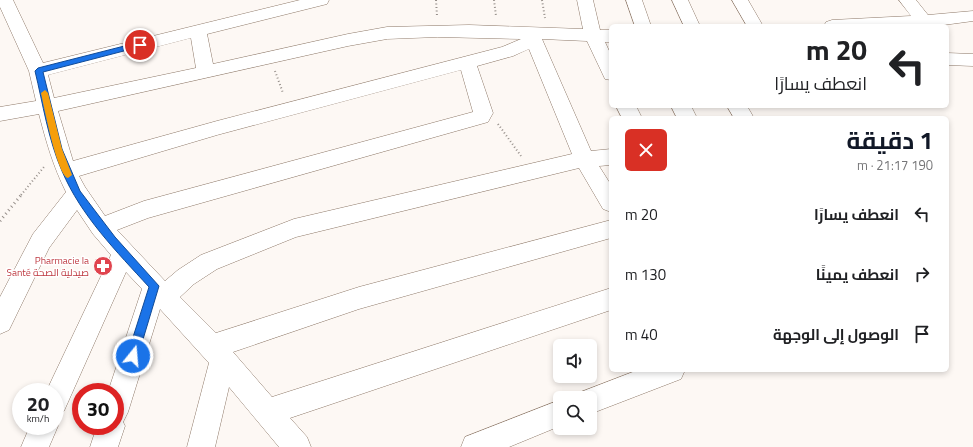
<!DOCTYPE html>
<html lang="ar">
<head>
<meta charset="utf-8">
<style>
	:root { --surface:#fff; --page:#f6f6f6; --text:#202124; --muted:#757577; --accent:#111827 }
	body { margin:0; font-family:"Titillium Web",Cairo,sans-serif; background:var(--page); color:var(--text); direction:rtl; height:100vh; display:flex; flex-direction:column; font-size:15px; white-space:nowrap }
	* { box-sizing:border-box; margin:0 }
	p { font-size:13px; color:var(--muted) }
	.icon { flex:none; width:22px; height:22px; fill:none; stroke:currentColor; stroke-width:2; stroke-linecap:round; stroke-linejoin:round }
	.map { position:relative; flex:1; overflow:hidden; direction:ltr }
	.sheet { position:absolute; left:609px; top:116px; width:340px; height:256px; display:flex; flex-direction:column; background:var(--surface); border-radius:6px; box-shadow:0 2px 6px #0003; direction:rtl }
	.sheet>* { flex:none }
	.guide { position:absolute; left:609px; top:24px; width:340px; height:84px; border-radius:6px; box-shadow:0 2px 6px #0003; direction:rtl; background:#fff; color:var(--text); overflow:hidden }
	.fabs { position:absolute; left:553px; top:339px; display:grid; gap:8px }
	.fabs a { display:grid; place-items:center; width:44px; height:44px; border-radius:6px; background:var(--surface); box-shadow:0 2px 6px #0003; font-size:20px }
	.speed { position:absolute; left:12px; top:383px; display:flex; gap:8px; font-size:20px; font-weight:700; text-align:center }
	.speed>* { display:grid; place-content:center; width:52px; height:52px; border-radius:50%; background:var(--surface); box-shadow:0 2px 6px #0003; line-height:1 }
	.speed small { font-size:10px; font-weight:400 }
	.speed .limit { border:6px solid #d22; background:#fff; color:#111 }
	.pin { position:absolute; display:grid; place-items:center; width:34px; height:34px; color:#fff; margin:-17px; border:2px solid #fff; border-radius:50%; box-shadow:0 1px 4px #0007 }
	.me { position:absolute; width:44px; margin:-22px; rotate:17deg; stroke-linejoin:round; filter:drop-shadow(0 0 3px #0008) }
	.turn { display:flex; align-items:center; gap:14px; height:84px; padding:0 16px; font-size:18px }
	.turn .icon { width:52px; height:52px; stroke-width:2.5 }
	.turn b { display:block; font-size:28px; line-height:34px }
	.round { display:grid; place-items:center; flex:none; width:42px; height:42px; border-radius:6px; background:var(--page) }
	.overview { display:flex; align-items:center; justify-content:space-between; height:68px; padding:0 16px }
	h1 { font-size:24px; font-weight:700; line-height:30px; color:var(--accent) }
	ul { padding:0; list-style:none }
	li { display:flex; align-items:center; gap:12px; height:60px; padding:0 16px }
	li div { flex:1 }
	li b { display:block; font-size:15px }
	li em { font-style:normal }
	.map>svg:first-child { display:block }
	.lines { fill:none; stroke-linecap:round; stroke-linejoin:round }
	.minor-casing { stroke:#8e7969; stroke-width:1 }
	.path-far1 { stroke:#958e89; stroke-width:2; stroke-dasharray:1 2.5; stroke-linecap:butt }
	.path { stroke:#958e89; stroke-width:3; stroke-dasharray:1 3.5; stroke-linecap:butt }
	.minor { fill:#fff; fill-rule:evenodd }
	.route { fill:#1a73e8; stroke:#114b97 }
	.slow { fill:#f59e0b }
	.labels { text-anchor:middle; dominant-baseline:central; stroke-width:3; stroke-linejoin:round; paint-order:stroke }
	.health-label { font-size:10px; fill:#be3a42; stroke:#fff; text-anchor:end }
</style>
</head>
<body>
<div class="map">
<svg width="973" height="447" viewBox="0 0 973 447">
	<rect width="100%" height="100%" fill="#fdf8f4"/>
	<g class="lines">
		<defs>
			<g id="minor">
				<path d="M0 0H13L43 63 300 0H329L327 4 207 34 213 64 348 34 387 27 469 25 583 29 577 0H593L600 30H611V42H605L611 55V80L605 79 587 41 542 39 591 151 611 149V165L599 166 611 185V212L603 209 579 168 296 237 217 269 194 284 180 297 216 333 359 287 611 220V238L359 309 233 352 272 397 611 288V310L290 418 307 437 311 447H279L229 387 215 447H187L209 363 160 309 128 412 123 422 125 426 118 447H90L97 426H115V392H108L142 289 126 272 64 411 55 415V392H46L111 255 93 234 77 210 49 248 9 330 0 334V297L33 234 66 192C53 166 46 141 39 114L0 121V107L36 101 29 71 0 7ZM438 37 521 39 502 47 217 121 73 161 58 111 348 46 387 39ZM191 38 196 68 54 98 48 75ZM529 49 572 154 294 219 201 255 178 270 165 281 117 230 148 218 488 122 493 113 477 66 513 56ZM461 70 473 112 144 201 105 216 85 187 79 176 217 135Z"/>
				<path d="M626 0H642L651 26H635Z"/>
				<path d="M672 0H688L700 26H684Z"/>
				<path d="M732 0H748L763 26H747Z"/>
				<path d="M899 0H916L928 15 973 11V21L936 26H824L826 22 832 20 911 16Z"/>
				<path d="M947 53 973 54V66L947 65Z"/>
				<path d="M616 106H636L642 118H622Z"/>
				<path d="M671 106H691L697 118H677Z"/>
				<path d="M727 106H747L754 118H734Z"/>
				<path d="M638 370H685L681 379 590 414V398H578L581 392Z"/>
				<path d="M560 400V426L509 447H461L465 437Z"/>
				<path d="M55 420 58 426 49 447H21L30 426H55Z"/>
			</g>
		</defs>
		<use href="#minor" class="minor-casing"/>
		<g class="path-far1">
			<path d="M436 0 437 16"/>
			<path d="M494 0 496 16"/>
			<path d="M542 0 545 18"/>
			<path d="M275 71 283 93"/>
			<path d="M498 124 521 156"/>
			<path d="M21 195 44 167"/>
		</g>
		<path class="path" d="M0 221 22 194"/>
		<use href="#minor" class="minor"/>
	</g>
	<path class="route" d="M140 42 144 45 143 46 43 72 62 149 80 191 115 237 159 286 138 356 136 360 133 361 129 360 127 356 149 287C117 252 81 216 62 171 48 139 43 104 35 71L38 68Z"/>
	<path class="slow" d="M45 90 48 93 62 149 72 175 68 178C57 175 44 106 41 93Z"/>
	<defs>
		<symbol id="pharmacy-disc" viewBox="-11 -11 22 22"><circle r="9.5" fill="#e0444e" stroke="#fff"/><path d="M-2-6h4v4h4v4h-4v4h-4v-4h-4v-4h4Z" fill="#fff"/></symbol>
	</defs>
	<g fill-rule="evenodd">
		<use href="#pharmacy-disc" x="92" y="255" width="22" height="22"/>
	</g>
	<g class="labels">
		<g class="health-label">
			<text x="89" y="260">Pharmacie la<tspan x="89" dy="12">Santé صيدلية الصحة</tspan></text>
		</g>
	</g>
</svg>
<div class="fabs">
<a><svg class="icon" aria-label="sound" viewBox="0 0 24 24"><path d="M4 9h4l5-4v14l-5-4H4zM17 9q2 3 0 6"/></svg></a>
<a><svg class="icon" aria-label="search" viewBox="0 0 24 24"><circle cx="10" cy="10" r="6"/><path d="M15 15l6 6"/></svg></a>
</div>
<div class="speed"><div>20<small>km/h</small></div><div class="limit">30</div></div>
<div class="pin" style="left:140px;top:45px;background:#d93025"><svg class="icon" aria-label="arrive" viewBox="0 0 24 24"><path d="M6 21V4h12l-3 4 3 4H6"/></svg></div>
<svg class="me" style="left:133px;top:356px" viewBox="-20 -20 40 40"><circle r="17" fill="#1a73e8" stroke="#fff" stroke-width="3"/><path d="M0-11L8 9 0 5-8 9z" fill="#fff"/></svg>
<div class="guide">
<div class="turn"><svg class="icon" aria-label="left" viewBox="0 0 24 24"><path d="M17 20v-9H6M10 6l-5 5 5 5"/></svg><div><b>20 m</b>انعطف يسارًا</div></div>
</div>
<section class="sheet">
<div class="overview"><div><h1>1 دقيقة</h1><p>190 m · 21:17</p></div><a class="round" style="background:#d93025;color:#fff"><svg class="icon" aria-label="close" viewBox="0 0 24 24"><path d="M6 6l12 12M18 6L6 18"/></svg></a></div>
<ul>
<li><svg class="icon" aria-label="left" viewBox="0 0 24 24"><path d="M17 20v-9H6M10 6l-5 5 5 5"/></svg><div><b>انعطف يسارًا</b></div><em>20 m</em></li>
<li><svg class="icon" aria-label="right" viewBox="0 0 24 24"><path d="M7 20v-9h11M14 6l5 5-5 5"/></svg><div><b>انعطف يمينًا</b></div><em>130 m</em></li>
<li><svg class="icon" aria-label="arrive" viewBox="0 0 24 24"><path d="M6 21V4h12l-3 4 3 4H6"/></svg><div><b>الوصول إلى الوجهة</b></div><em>40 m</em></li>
</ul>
</section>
</div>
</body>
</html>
